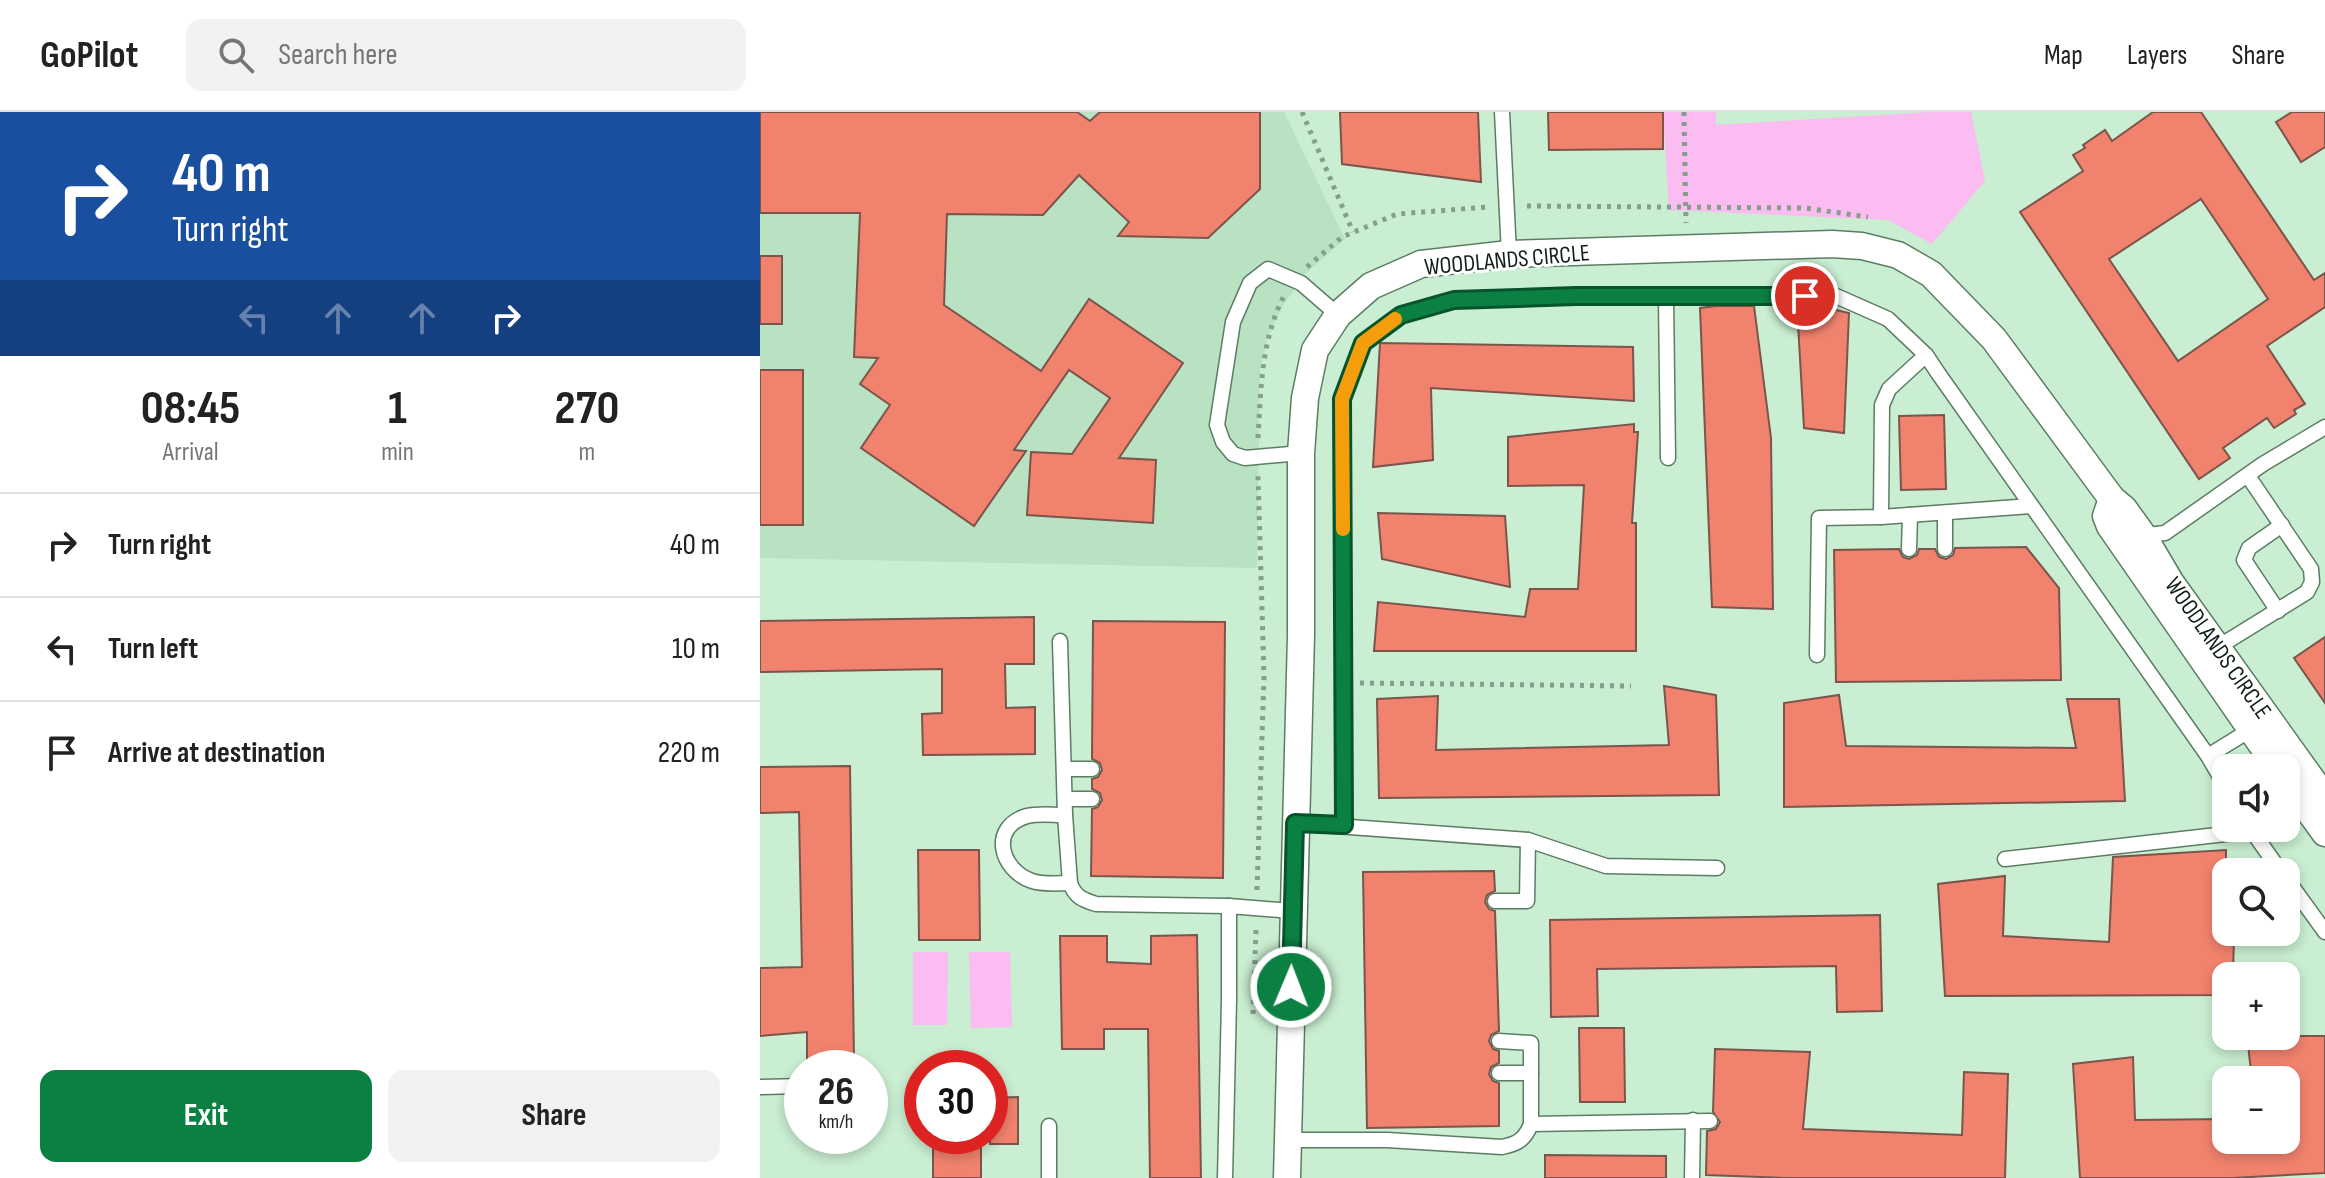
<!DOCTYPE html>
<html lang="en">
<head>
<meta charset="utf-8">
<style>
	:root { --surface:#fff; --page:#f2f2f2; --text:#222; --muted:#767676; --line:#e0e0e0; --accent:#0b8043 }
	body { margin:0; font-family:"Sofia Sans Condensed",sans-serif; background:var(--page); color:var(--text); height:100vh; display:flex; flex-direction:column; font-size:30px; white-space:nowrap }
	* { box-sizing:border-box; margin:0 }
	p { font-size:26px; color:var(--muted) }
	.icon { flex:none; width:44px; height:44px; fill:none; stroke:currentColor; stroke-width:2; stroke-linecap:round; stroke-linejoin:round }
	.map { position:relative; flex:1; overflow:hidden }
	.side { display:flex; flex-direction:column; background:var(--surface); width:760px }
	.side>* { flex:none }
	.hud { background:#1a4fa0; color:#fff; overflow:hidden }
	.tools { position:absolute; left:1452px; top:642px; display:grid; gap:16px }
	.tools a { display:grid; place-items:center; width:88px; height:88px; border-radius:16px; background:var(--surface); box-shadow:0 4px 12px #0003; font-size:40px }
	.speed { position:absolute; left:24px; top:938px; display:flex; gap:16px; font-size:40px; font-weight:700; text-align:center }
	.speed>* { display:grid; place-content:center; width:104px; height:104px; border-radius:50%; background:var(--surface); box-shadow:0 4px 12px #0003; line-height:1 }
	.speed small { font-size:20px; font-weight:400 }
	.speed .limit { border:12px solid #d22; background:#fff; color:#111 }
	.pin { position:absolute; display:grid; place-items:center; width:68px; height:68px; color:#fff; margin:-34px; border:4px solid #fff; border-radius:50%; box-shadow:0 2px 8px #0007 }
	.me { position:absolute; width:88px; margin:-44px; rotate:1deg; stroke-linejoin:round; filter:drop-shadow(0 0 6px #0008) }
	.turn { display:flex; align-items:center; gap:28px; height:168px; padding:0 40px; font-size:36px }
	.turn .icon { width:104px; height:104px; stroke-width:2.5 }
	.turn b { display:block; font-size:56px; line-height:68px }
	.lanes { display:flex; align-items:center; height:76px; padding:0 40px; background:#0003; justify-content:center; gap:40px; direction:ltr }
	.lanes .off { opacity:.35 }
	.eta { display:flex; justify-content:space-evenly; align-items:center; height:136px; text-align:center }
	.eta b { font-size:48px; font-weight:700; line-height:56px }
	.action { display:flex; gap:16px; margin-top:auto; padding:16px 40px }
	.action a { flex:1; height:92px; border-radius:16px; background:var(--accent); color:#fff; font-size:32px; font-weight:700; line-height:92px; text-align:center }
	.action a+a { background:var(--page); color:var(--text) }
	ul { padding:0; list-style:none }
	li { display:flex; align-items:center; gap:24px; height:104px; padding:0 40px; border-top:2px solid var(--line) }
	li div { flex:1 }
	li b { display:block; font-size:30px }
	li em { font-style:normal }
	header { display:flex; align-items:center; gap:48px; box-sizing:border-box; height:112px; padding:0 40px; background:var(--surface); border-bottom:2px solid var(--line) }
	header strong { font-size:38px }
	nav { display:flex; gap:44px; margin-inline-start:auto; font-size:28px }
	.search { width:560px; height:72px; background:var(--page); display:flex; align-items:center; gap:20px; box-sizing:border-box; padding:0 28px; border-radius:16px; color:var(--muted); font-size:30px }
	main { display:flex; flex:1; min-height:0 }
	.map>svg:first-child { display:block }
	.built { fill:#b8e2c1 }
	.green { fill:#fabcf1 }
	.building { fill:#f1836e; stroke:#7b544c; stroke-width:2; fill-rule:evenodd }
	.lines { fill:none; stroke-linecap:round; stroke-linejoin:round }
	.service-casing { stroke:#5c7d64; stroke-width:17 }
	.minor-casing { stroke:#5c7d64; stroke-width:29 }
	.path { stroke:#84a08a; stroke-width:5; stroke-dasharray:4 6; stroke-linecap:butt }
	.service { stroke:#fff; stroke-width:14 }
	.minor { stroke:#fff; stroke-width:26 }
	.route-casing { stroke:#07532c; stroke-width:20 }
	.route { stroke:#0b8043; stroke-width:14 }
	.slow { stroke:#f59e0b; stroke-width:14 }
	.labels { text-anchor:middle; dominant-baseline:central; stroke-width:6; stroke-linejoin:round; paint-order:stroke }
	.street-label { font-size:24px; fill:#111f15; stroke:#fff }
</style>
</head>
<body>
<header>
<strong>GoPilot</strong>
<div class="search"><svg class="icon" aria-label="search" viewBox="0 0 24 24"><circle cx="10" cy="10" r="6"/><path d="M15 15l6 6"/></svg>Search here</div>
<nav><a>Map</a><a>Layers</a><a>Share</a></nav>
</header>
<main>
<section class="side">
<div class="hud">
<div class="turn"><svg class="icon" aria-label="right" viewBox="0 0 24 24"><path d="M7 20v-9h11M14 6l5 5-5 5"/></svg><div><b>40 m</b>Turn right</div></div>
<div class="lanes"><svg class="icon off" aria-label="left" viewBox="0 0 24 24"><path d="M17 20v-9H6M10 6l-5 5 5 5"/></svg><svg class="icon off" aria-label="ahead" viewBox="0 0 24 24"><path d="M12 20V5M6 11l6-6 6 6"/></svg><svg class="icon off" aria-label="ahead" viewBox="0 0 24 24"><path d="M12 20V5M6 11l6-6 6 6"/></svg><svg class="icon" aria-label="right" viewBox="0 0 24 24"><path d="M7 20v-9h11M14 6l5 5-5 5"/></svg></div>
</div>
<div class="eta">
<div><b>08:45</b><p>Arrival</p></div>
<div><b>1</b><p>min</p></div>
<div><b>270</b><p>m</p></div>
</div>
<ul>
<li><svg class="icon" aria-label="right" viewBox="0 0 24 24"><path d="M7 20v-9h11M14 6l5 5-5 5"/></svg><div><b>Turn right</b></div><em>40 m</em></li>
<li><svg class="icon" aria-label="left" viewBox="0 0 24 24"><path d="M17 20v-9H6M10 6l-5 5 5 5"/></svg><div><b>Turn left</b></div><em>10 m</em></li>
<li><svg class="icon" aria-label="arrive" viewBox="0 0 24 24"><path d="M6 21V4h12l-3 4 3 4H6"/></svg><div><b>Arrive at destination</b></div><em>220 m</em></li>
</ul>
<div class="action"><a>Exit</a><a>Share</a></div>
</section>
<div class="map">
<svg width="1565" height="1066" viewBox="0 0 1565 1066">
	<rect width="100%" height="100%" fill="#c9eed1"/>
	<path class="built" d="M0 0H524L585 127 545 162 522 195 508 225 500 259 497 456 0 446Z"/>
	<g class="green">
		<path d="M903 0H956V13L1170 0H1211L1225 69 1172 132 1128 108 909 98Z"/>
		<path d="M153 840H188L187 913H153Z"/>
		<path d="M209 840H250L252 915 211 916Z"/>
	</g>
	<g class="building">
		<path d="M0 0H317L330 9 340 0H500V77L448 126 358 124 369 110 319 63 283 103 187 102 184 193 281 259 329 187 423 251 359 346 396 348 393 411 267 403 271 340 312 342 350 286 309 258 254 338 266 339 214 414 101 336 130 293 100 272 118 246 94 245 100 101H0Z"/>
		<path d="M580 0H718L721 70 582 52Z"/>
		<path d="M788 0H903V37L789 38Z"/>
		<path d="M1393 0H1441L1554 168 1565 161V195L1507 234 1545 292 1534 298 1536 302 1514 316 1507 306 1463 336 1470 346 1439 367 1260 100 1323 59 1313 43 1325 36 1323 33 1345 18 1352 29ZM1441 87 1508 187 1418 249 1349 147Z"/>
		<path d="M1532 0H1565V35L1541 50 1516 10Z"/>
		<rect x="0" y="144" width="22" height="68"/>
		<path d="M956 194H994L1011 326 1013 497 952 495 940 196Z"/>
		<path d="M1037 194H1059L1089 201 1084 321 1044 316Z"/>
		<path d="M620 231 873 235 874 289 671 276 673 348 613 355Z"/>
		<rect x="0" y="258" width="43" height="155"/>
		<path d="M1184 303 1186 377 1141 378 1139 304Z"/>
		<path d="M874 312V320H878L872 411H876V539H614L618 490 765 505 770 477H818L824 373 748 374V325Z"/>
		<path d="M618 401 745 404 750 475 622 447Z"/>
		<path d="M1266 435 1299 476 1301 568 1076 570 1074 438 1139 437 1143 445 1149 447 1157 443 1159 437H1175L1179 445 1186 447 1193 443 1195 436Z"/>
		<path d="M274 505V552H245L246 596 275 595V642L163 643 162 602 182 601V557L0 560V509Z"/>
		<path d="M333 509 465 510 463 766 331 764 332 697 338 695 342 688 340 681 332 677V667L338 665 342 658 340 651 332 647Z"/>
		<path d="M1565 525V591L1534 546Z"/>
		<path d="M904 574 956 583 959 683 619 686 617 587 678 584 676 638 909 633Z"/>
		<path d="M1079 583 1086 634 1316 636 1307 587H1359L1365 689 1024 695V591Z"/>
		<path d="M90 654 94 949H47V920L0 924V856L42 855 39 700 0 701V655Z"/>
		<path d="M158 738H219L220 828H159Z"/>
		<path d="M1466 738V823H1474L1473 864H1466V883L1185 884 1178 772 1245 764 1243 824 1349 830 1353 745Z"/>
		<path d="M734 759 735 779 727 783 725 790 729 797 735 799 739 919 731 923 729 929 733 937 739 939V951L731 955 729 962 733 969 739 971V1014L607 1016 603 760Z"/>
		<path d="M1120 803 1122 899 1077 900 1076 854 837 857 838 904 791 905 790 808Z"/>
		<path d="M437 823 441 1066H390L388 917H344V937H302L300 824H347V850L391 852V824Z"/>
		<path d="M819 916H864L865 990H820Z"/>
		<path d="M1487 924H1565V1061L1472 1066H1320L1313 952 1373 945 1375 1008 1466 1007V1028H1526V968H1492Z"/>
		<path d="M955 937 1050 940 1043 1017 1202 1023 1204 960 1248 962 1245 1066H1028L946 1063 947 1019 956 1017 960 1010 953 1000Z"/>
		<path d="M258 985V1032H230V986Z"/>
		<rect x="173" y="1024" width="48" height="42"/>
		<path d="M785 1043 906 1044V1066H785Z"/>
	</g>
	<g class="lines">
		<defs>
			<g id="service">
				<path d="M742 0 749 142"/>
				<path d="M906 185 908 346"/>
				<path d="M541 341 485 346 473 342 463 330 457 313 473 210 490 171 508 157 541 171 578 203"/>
				<path d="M1185 401V437"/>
				<path d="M1121 405 1122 293 1129 277 1166 243"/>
				<path d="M1378 424 1405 421 1503 352 1565 315"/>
				<path d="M1149 437 1150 403"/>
				<path d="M1518 499 1484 448 1489 436 1522 413"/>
				<path d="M300 529 305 703 310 771C315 785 323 788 336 792L469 794 532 799"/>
				<path d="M1458 535 1547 480 1552 470 1551 457 1488 364"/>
				<path d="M1057 543 1059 406 1121 405 1271 394"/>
				<path d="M1448 644 1495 615"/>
				<path d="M304 657H332"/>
				<path d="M305 687H332"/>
				<path d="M305 703C292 703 279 701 267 704 229 715 240 758 272 769 284 773 298 771 310 771"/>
				<path d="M535 711 768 728 846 754 957 756"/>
				<path d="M584 713 582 287 603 231 641 203 694 188 816 184H1076L1128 207 1166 243 1178 261 1448 644 1466 675"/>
				<path d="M1490 716 1521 760"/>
				<path d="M1245 747 1492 719"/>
				<path d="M1526 766 1565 820"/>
				<path d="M735 789H767L768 728"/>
				<path d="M739 961H771"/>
				<path d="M0 975 42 974"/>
				<path d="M771 1012 950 1009"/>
				<path d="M529 1028H627L742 1035C758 1032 765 1027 771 1012V931L739 929"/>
				<path d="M289 1066V1014"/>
				<path d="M465 1066 469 888V794"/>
				<path d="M932 1066 933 1008"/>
			</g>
			<g id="minor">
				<path d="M1352 387 1346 404 1350 414 1518 656"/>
				<path d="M1526 667 1565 721"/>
				<path d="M527 1066 541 523V341L545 286 555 238 578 203 611 174 661 152 749 142 1072 132 1102 134 1138 143 1171 162 1234 227 1352 387 1364 397 1382 422 1411 471 1565 686"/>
			</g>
		</defs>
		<use href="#service" class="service-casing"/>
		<use href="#minor" class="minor-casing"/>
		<g class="path">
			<path d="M542 0 593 120"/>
			<path d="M924 0 926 111"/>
			<path d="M767 94 1045 96 1108 105"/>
			<path d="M547 155 582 125 637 102 729 95"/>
			<path d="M498 326C501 277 501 228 524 184"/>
			<path d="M600 571 871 574"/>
			<path d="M497 778 504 565 498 364"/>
			<path d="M493 902 496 816"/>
		</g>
		<use href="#service" class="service"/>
		<use href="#minor" class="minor"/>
	</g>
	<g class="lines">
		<defs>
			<path id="route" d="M531 875 535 711 584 713 582 287 603 231 641 203 694 188 816 184H1045"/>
		</defs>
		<use href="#route" class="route-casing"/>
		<use href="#route" class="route"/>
		<path class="slow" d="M583 417 582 287 603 231 635 207"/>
	</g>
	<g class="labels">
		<g class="street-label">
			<text transform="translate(747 148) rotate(-5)">WOODLANDS CIRCLE</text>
			<text transform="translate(1458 536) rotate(55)">WOODLANDS CIRCLE</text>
		</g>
	</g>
</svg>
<div class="tools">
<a><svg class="icon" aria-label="sound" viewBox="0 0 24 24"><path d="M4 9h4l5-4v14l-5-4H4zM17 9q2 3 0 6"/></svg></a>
<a><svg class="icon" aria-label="search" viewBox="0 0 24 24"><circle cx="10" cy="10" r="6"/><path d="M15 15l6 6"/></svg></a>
<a>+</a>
<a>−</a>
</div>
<div class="speed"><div>26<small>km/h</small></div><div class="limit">30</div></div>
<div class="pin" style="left:1045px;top:184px;background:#d93025"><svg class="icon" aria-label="arrive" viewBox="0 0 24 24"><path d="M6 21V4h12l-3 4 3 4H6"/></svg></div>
<svg class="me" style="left:531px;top:875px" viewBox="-20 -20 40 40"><circle r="17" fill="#0b8043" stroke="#fff" stroke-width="3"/><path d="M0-11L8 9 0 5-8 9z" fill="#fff"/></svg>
</div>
</main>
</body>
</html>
